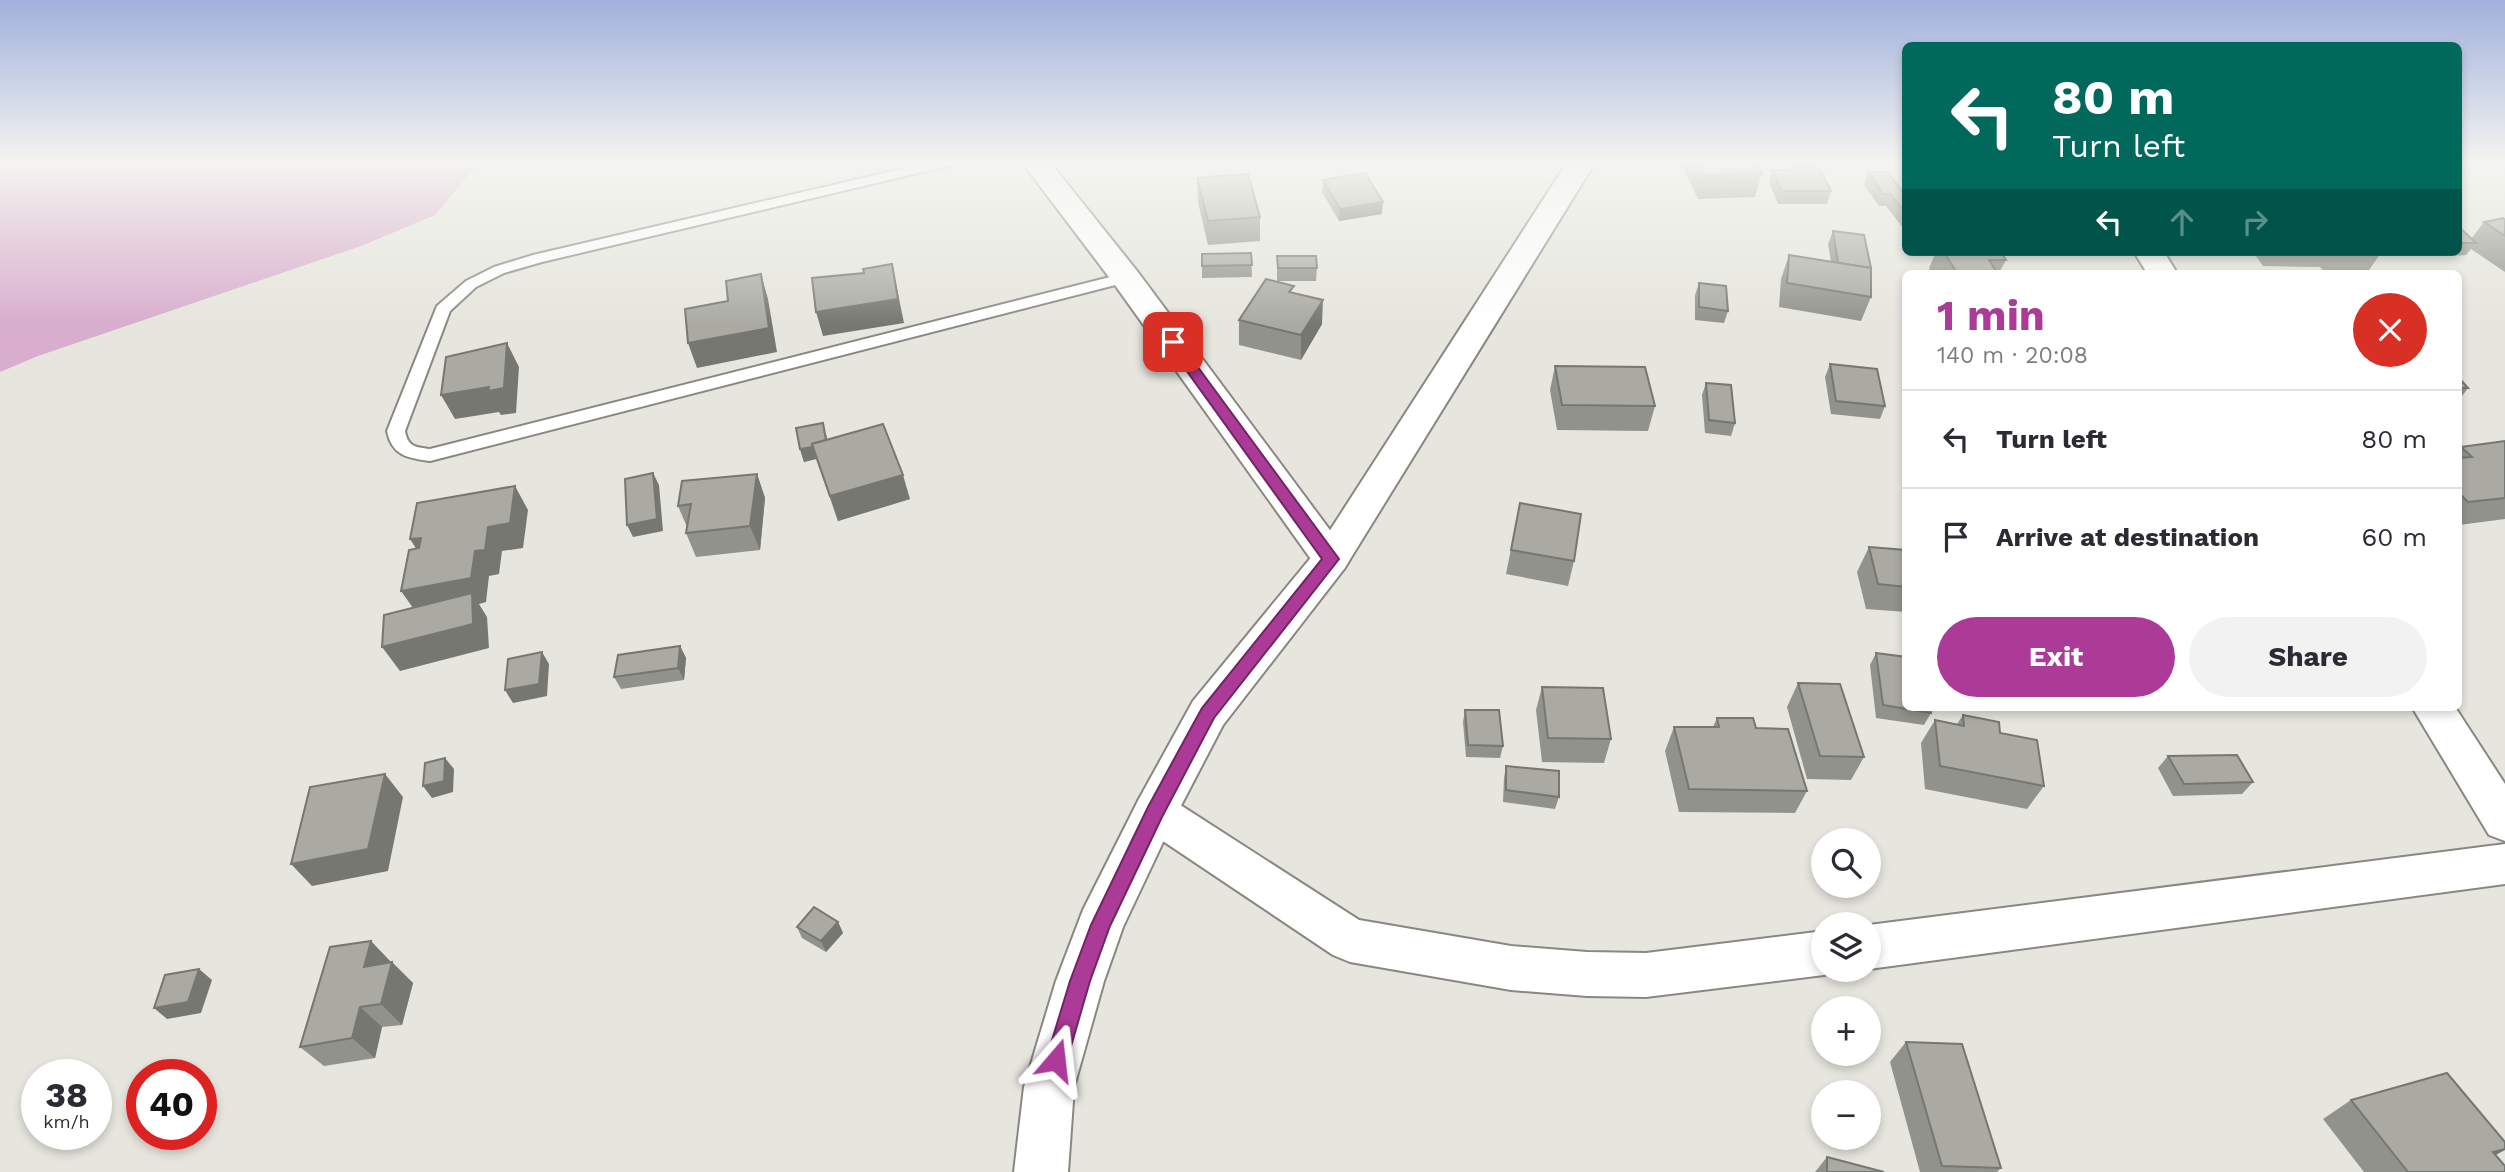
<!DOCTYPE html>
<html lang="en">
<head>
<meta charset="utf-8">
<style>
	:root { --surface:#fff; --page:#f2f2f3; --text:#2b2b33; --muted:#7c7c81; --line:#e1e1e2; --accent:#ab3b97 }
	body { margin:0; font-family:"Work Sans",sans-serif; background:var(--page); color:var(--text); height:100vh; display:flex; flex-direction:column; font-size:26px; white-space:nowrap }
	* { box-sizing:border-box; margin:0 }
	p { font-size:23px; color:var(--muted) }
	.icon { flex:none; width:38px; height:38px; fill:none; stroke:currentColor; stroke-width:2; stroke-linecap:round; stroke-linejoin:round }
	.map { position:relative; flex:1; overflow:hidden }
	.sheet { position:absolute; left:1902px; top:270px; width:560px; height:441px; display:flex; flex-direction:column; background:var(--surface); border-radius:10px; box-shadow:0 4px 10px #0003 }
	.sheet>* { flex:none }
	.top-card { position:absolute; left:1902px; top:42px; width:560px; height:214px; border-radius:10px; box-shadow:0 4px 10px #0003; background:#00695c; color:#fff; overflow:hidden }
	.controls { position:absolute; left:1811px; top:828px; display:grid; gap:14px }
	.controls a { display:grid; place-items:center; width:70px; height:70px; border-radius:50%; background:var(--surface); box-shadow:0 4px 10px #0003; font-size:35px }
	.speed { position:absolute; left:21px; top:1059px; display:flex; gap:14px; font-size:35px; font-weight:700; text-align:center }
	.speed>* { display:grid; place-content:center; width:91px; height:91px; border-radius:50%; background:var(--surface); box-shadow:0 4px 10px #0003; line-height:1 }
	.speed small { font-size:18px; font-weight:400 }
	.speed .limit { border:10px solid #d22; background:#fff; color:#111 }
	.pin { position:absolute; display:grid; place-items:center; width:60px; height:60px; color:#fff; margin:-30px; border-radius:14px; box-shadow:0 4px 10px #0006 }
	.me { position:absolute; width:77px; margin:-38px; rotate:17deg; stroke-linejoin:round; filter:drop-shadow(0 0 5px #0008) }
	.turn { display:flex; align-items:center; gap:24px; height:147px; padding:0 35px; font-size:32px }
	.turn .icon { width:91px; height:91px; stroke-width:2.5 }
	.turn b { display:block; font-size:49px; line-height:60px }
	.lanes { display:flex; align-items:center; height:66px; padding:0 35px; background:#0003; justify-content:center; gap:35px; direction:ltr }
	.lanes .off { opacity:.35 }
	.round { display:grid; place-items:center; flex:none; width:74px; height:74px; border-radius:37px; background:var(--page) }
	.overview { display:flex; align-items:center; justify-content:space-between; height:119px; padding:0 35px }
	h1 { font-size:42px; font-weight:700; line-height:52px; color:var(--accent) }
	.cta { display:flex; gap:14px; margin-top:auto; padding:14px 35px }
	.cta a { flex:1; height:80px; border-radius:42px; background:var(--accent); color:#fff; font-size:28px; font-weight:700; line-height:80px; text-align:center }
	.cta a+a { background:var(--page); color:var(--text) }
	ul { padding:0; list-style:none }
	li { display:flex; align-items:center; gap:21px; height:98px; padding:0 35px; border-top:2px solid var(--line) }
	li div { flex:1 }
	li b { display:block; font-size:26px }
	li em { font-style:normal }
	.map>svg:first-child { display:block }
	.water { fill:#d8adcd }
	.lines { fill:none; stroke-linecap:round; stroke-linejoin:round }
	.service-casing { stroke:#888881; stroke-width:4 }
	.minor-casing { stroke:#888881; stroke-width:4 }
	.tertiary-casing { stroke:#888881; stroke-width:4 }
	.service { fill:#fff; fill-rule:evenodd }
	.minor { fill:#fff; fill-rule:evenodd }
	.tertiary { fill:#fff; fill-rule:evenodd }
	.wall { fill:#92928c }
	.shaded-wall { fill:#777772 }
	.building { fill:#aaaaa3; stroke:#777772; stroke-width:2 }
	.route { fill:#ab3b97; stroke:#6f2662; stroke-width:2 }
</style>
</head>
<body>
<div class="map">
<svg width="2505" height="1172" viewBox="0 0 2505 1172">
	<rect width="100%" height="100%" fill="#e6e6de"/>
	<path class="water" d="M0 161H498L472 171 435 215 364 245 38 356 0 372Z"/>
	<g class="lines">
		<defs>
			<path id="service" d="M936 161H959L952 165 542 262 504 273 476 287 450 311 405 431C408 447 415 447 430 449L1126 273 1134 278 1131 281 430 461C408 458 392 456 387 431L437 306 466 281 494 267 533 255Z"/>
			<g id="minor">
				<path d="M1021 161H1049L1137 271 1344 549 1350 559 1344 569 1331 573 1318 569 1115 285Z"/>
				<path d="M2134 252H2164L2177 273H2147Z"/>
				<path d="M2412 707H2455L2505 784V841L2489 835Z"/>
				<path d="M1155 793 1171 799 1359 920 1511 946 1587 952 1646 953 1824 931V970H1838L1824 975 1646 997 1587 996 1511 990 1350 962 1333 955 1139 825 1133 812 1139 799Z"/>
				<path d="M2505 844V884L1869 969V925Z"/>
			</g>
			<path id="tertiary" d="M1568 161H1596L1344 569 1223 725 1173 821 1123 927 1104 981 1074 1087 1068 1172H1014L1024 1087 1056 981 1083 910 1139 799 1193 701 1318 549Z"/>
		</defs>
		<use href="#service" class="service-casing"/>
		<use href="#minor" class="minor-casing"/>
		<use href="#tertiary" class="tertiary-casing"/>
		<use href="#service" class="service"/>
		<use href="#minor" class="minor"/>
		<use href="#tertiary" class="tertiary"/>
	</g>
	<g class="wall">
		<path d="M1680 161H1755L1762 173 1755 197 1698 199Z"/>
		<path d="M1789 166 1831 191 1827 204H1778L1769 182 1772 170H1788Z"/>
		<path d="M1868 172 1904 194H1906V228H1903L1886 206H1879L1864 185Z"/>
		<path d="M1197 178 1260 217V241L1208 245 1198 202Z"/>
		<path d="M1323 180 1382 214 1339 221 1322 192Z"/>
		<path d="M2505 220V272L2471 249 2466 255 2446 256 2443 252H2459V227L2471 239 2484 222Z"/>
		<path d="M1833 231 1871 297 1861 321 1779 307 1781 279 1789 255 1831 262 1828 244Z"/>
		<path d="M1936 252H2001L2006 260 1999 273H1932L1929 268Z"/>
		<path d="M2253 252H2381V253L2367 273H2325L2320 267 2263 266Z"/>
		<path d="M1251 253 1252 277 1202 278V254Z"/>
		<path d="M1277 256 1317 268 1316 281H1277Z"/>
		<path d="M1699 283 1728 311 1724 323 1695 320V295Z"/>
		<path d="M1293 293 1322 324 1301 360 1239 345V320Z"/>
		<path d="M1830 364 1885 406 1880 419 1831 414 1825 377Z"/>
		<path d="M1555 366 1655 406 1648 431 1557 430 1550 390Z"/>
		<path d="M2459 378 2468 388 2459 400Z"/>
		<path d="M1706 383 1735 423 1731 436 1705 433 1702 395Z"/>
		<path d="M827 435V440L910 499 838 521 816 459 804 462 800 449Z"/>
		<path d="M2505 441V519L2459 525V449L2461 447Z"/>
		<path d="M757 474 765 498 760 550 696 557 686 533 687 527 678 506Z"/>
		<path d="M1520 503 1574 561 1568 586 1506 574Z"/>
		<path d="M1869 547 1906 550V612L1866 609 1857 572Z"/>
		<path d="M680 646 686 658 684 680 621 689 614 677Z"/>
		<path d="M1876 653 1931 713 1924 725 1876 718 1870 665Z"/>
		<path d="M1798 683 1864 757 1851 780 1807 779 1787 707Z"/>
		<path d="M1542 687 1611 739 1604 763 1542 762 1536 710Z"/>
		<path d="M1465 710 1503 746 1500 758 1466 757 1463 722Z"/>
		<path d="M1963 715 2000 733 2044 786 2027 809 1925 789 1921 743 1935 720 1957 724Z"/>
		<path d="M1717 718 1756 728 1807 791 1795 813 1679 812 1665 751 1674 727H1713Z"/>
		<path d="M2168 756 2253 782 2242 794 2173 796 2158 768Z"/>
		<path d="M1506 766 1559 797 1555 809 1503 802 1504 778Z"/>
		<path d="M838 922 843 933 826 952 802 938 797 927Z"/>
		<path d="M391 962 413 983 402 1025 382 1027 375 1058 324 1066 300 1047Z"/>
		<path d="M1906 1042 2001 1168 1997 1172H1920L1890 1062Z"/>
		<path d="M2351 1100 2495 1155 2505 1172H2364L2323 1119Z"/>
		<path d="M1827 1157 1884 1172H1815Z"/>
	</g>
	<g class="shaded-wall">
		<path d="M1383 202 1382 214 1339 221 1340 209Z"/>
		<path d="M892 264 904 323 823 336 816 312Z"/>
		<path d="M761 274 768 299 777 352 697 368 688 343Z"/>
		<path d="M1323 300 1322 324 1301 360V335Z"/>
		<path d="M507 343 519 367 516 413 501 415 499 412 455 419 441 395Z"/>
		<path d="M812 447 816 459 804 462 800 449Z"/>
		<path d="M653 473 659 485 663 531 633 537 627 525Z"/>
		<path d="M757 474 765 498 760 550 750 526Z"/>
		<path d="M903 475 910 499 838 521 830 496Z"/>
		<path d="M515 486 528 510 523 548 502 551 499 574 489 576 486 602 479 604 487 617 489 648 400 671 382 647 418 615 401 591 475 551 488 527Z"/>
		<path d="M421 538 426 564 410 539Z"/>
		<path d="M680 646 686 658 684 680 678 668Z"/>
		<path d="M542 652 549 664 547 696 513 703 505 690Z"/>
		<path d="M445 758 454 769 453 792 432 798 423 786Z"/>
		<path d="M385 774 403 797 388 871 312 886 291 864Z"/>
		<path d="M838 922 843 933 826 952 821 941Z"/>
		<path d="M371 941 391 962 364 967Z"/>
		<path d="M392 962 413 983 402 1025 381 1004Z"/>
		<path d="M199 969 212 980 201 1013 167 1019 154 1008Z"/>
		<path d="M360 1007 382 1027 375 1058 352 1038Z"/>
		<path d="M2505 1149V1150L2477 1165 2493 1152Z"/>
	</g>
	<g class="building">
		<path d="M1697 161H1755L1762 173 1705 176Z"/>
		<path d="M1789 166H1818L1831 191H1782L1772 170H1790Z"/>
		<path d="M1868 172H1888L1904 194H1906V213L1890 194H1883Z"/>
		<path d="M1365 173 1383 202 1340 209 1323 180Z"/>
		<path d="M1248 174 1260 217 1208 221 1197 178Z"/>
		<path d="M2503 218 2505 220V236L2484 222Z"/>
		<path d="M2459 227 2476 243H2459Z"/>
		<path d="M1833 231 1864 235 1871 268 1838 263Z"/>
		<path d="M1944 252H2001L2006 260H1989L1997 273H1957Z"/>
		<path d="M2344 252H2381V253H2345Z"/>
		<path d="M1251 253 1252 265 1202 266V254Z"/>
		<path d="M1789 255 1871 268V297L1787 283Z"/>
		<path d="M1277 256H1316L1317 268H1278Z"/>
		<path d="M892 264 898 299 816 312 812 278 864 273 863 269Z"/>
		<path d="M761 274 769 328 688 343 685 309 728 301 726 281Z"/>
		<path d="M1266 279 1294 286 1289 292 1323 300 1301 335 1239 320Z"/>
		<path d="M1699 283 1726 286 1728 311 1699 307Z"/>
		<path d="M507 343 504 388 488 391 489 387 441 395 446 357Z"/>
		<path d="M1830 364 1877 369 1885 406 1836 401Z"/>
		<path d="M1555 366 1645 367 1655 406 1562 405Z"/>
		<path d="M2459 378 2468 388H2459Z"/>
		<path d="M1706 383 1731 385 1735 423 1709 420Z"/>
		<path d="M823 423 826 440 812 444 813 447 800 449 796 428Z"/>
		<path d="M883 424 903 475 830 496 812 444Z"/>
		<path d="M2505 441V498L2468 502 2459 493V458L2472 457 2461 447Z"/>
		<path d="M653 473 657 519 627 525 625 479Z"/>
		<path d="M757 474 750 526 686 533 691 504 678 506 682 481Z"/>
		<path d="M515 486 510 523 488 527 485 550 475 551 471 578 401 591 409 550 419 548 421 538 410 539 417 503Z"/>
		<path d="M1520 503 1581 514 1574 561 1511 550Z"/>
		<path d="M1869 547 1906 550V587L1878 584Z"/>
		<path d="M472 593 473 624 382 647 384 615Z"/>
		<path d="M680 646 678 668 614 677 618 655Z"/>
		<path d="M542 652 539 684 505 690 508 659Z"/>
		<path d="M1876 653 1906 657V707H1930L1931 713 1883 705Z"/>
		<path d="M1798 683 1840 684 1864 757 1820 756Z"/>
		<path d="M1542 687 1603 688 1611 739 1548 738Z"/>
		<path d="M1465 710H1499L1503 746 1468 745Z"/>
		<path d="M1963 715 1999 722 2000 733 2037 740 2044 786 1940 766 1935 720 1964 726Z"/>
		<path d="M1717 718H1753L1756 728 1788 729 1807 791 1689 789 1674 727H1719Z"/>
		<path d="M2237 755 2253 782 2184 784 2168 756Z"/>
		<path d="M445 758 444 781 423 786 425 763Z"/>
		<path d="M1506 766 1559 771V797L1506 790Z"/>
		<path d="M385 774 368 849 291 864 310 787Z"/>
		<path d="M814 907 838 922 821 941 797 927Z"/>
		<path d="M371 941 364 967 392 962 381 1004 360 1007 352 1038 300 1047 330 947Z"/>
		<path d="M199 969 188 1002 154 1008 165 975Z"/>
		<path d="M1906 1042 1962 1044 2001 1168 1942 1166Z"/>
		<path d="M2447 1073 2505 1142V1149L2493 1152 2505 1166V1172H2408L2351 1100Z"/>
		<path d="M1827 1157 1884 1172H1827Z"/>
	</g>
	<linearGradient id="sky" x2="0" y2="1"><stop stop-color="#a1b1dd"/><stop offset="0.5" stop-color="#f4f4f0"/><stop offset="1" stop-color="#f4f4f0" stop-opacity="0"/></linearGradient>
	<rect width="2505" height="325" fill="url(#sky)"/>
	<path class="route" d="M1173 338 1178 340 1339 559 1214 718 1162 817 1110 926 1090 981 1067 1060 1064 1068 1056 1071 1049 1068 1046 1060 1070 981 1091 925 1148 807 1191 728 1202 708 1322 559 1168 345V340Z"/>
</svg>
<div class="controls">
<a><svg class="icon" aria-label="search" viewBox="0 0 24 24"><circle cx="10" cy="10" r="6"/><path d="M15 15l6 6"/></svg></a>
<a><svg class="icon" aria-label="layers" viewBox="0 0 24 24"><path d="M12 4l9 5-9 5-9-5zM3 14l9 5 9-5"/></svg></a>
<a>+</a>
<a>−</a>
</div>
<div class="speed"><div>38<small>km/h</small></div><div class="limit">40</div></div>
<div class="pin" style="left:1173px;top:342px;background:#d93025"><svg class="icon" aria-label="arrive" viewBox="0 0 24 24"><path d="M6 21V4h12l-3 4 3 4H6"/></svg></div>
<svg class="me" style="left:1056px;top:1060px" viewBox="-20 -20 40 40"><path d="M0-17L14 15 0 8-14 15z" fill="#ab3b97" stroke="#fff" stroke-width="4"/></svg>
<div class="top-card">
<div class="turn"><svg class="icon" aria-label="left" viewBox="0 0 24 24"><path d="M17 20v-9H6M10 6l-5 5 5 5"/></svg><div><b>80 m</b>Turn left</div></div>
<div class="lanes"><svg class="icon" aria-label="left" viewBox="0 0 24 24"><path d="M17 20v-9H6M10 6l-5 5 5 5"/></svg><svg class="icon off" aria-label="ahead" viewBox="0 0 24 24"><path d="M12 20V5M6 11l6-6 6 6"/></svg><svg class="icon off" aria-label="right" viewBox="0 0 24 24"><path d="M7 20v-9h11M14 6l5 5-5 5"/></svg></div>
</div>
<section class="sheet">
<div class="overview"><div><h1>1 min</h1><p>140 m · 20:08</p></div><a class="round" style="background:#d93025;color:#fff"><svg class="icon" aria-label="close" viewBox="0 0 24 24"><path d="M6 6l12 12M18 6L6 18"/></svg></a></div>
<ul>
<li><svg class="icon" aria-label="left" viewBox="0 0 24 24"><path d="M17 20v-9H6M10 6l-5 5 5 5"/></svg><div><b>Turn left</b></div><em>80 m</em></li>
<li><svg class="icon" aria-label="arrive" viewBox="0 0 24 24"><path d="M6 21V4h12l-3 4 3 4H6"/></svg><div><b>Arrive at destination</b></div><em>60 m</em></li>
</ul>
<div class="cta"><a>Exit</a><a>Share</a></div>
</section>
</div>
</body>
</html>
